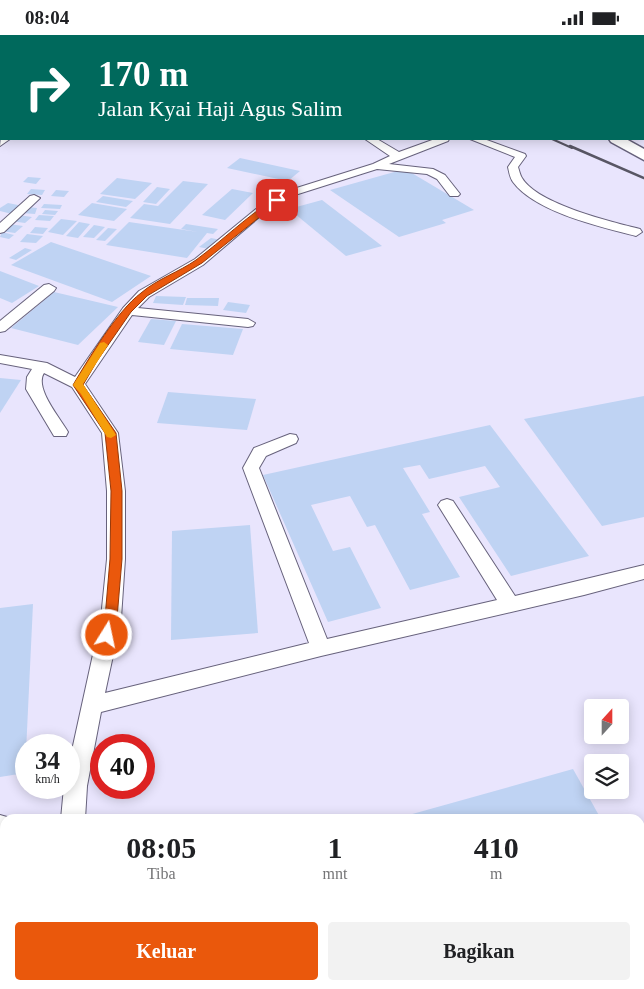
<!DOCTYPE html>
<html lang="id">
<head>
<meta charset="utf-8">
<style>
	:root { --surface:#fff; --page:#f2f2f2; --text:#202124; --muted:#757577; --accent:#ea580c }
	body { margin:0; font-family:"Times New Roman",serif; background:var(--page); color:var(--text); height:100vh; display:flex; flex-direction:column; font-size:19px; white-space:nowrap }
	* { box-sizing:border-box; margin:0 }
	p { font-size:16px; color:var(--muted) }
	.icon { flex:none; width:28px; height:28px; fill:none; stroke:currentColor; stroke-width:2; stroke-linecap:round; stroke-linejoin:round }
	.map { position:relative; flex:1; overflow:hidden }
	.side { position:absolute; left:0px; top:779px; width:645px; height:176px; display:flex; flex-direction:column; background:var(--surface); border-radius:15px 15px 0 0; box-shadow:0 2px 12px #0003 }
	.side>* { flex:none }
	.banner { position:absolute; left:0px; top:0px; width:645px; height:105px; box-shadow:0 2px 12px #0003; background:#00695c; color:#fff; overflow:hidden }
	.needle { width:32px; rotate:21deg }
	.tools { position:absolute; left:584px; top:664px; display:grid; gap:10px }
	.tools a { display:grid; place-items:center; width:45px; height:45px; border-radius:5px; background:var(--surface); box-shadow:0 2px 12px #0003; font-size:25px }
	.speed { position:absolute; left:15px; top:699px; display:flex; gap:10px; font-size:25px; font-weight:700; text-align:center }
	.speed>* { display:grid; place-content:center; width:65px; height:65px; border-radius:50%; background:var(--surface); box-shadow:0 2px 12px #0003; line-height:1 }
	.speed small { font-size:12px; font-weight:400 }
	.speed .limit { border:8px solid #d22; background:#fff; color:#111 }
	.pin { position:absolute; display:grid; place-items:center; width:42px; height:42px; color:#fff; margin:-21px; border-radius:10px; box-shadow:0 2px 8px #0006 }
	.me { position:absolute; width:55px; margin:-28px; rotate:10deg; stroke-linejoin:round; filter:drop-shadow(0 0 4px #0008) }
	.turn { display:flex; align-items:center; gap:18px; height:105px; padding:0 15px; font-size:22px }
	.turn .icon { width:65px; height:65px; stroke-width:2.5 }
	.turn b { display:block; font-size:35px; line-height:42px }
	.eta { display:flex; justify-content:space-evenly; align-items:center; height:85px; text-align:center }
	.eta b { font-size:30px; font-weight:700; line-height:35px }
	.primary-button { display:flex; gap:10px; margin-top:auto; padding:10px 15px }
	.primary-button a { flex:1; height:58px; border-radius:5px; background:var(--accent); color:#fff; font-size:20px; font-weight:700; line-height:58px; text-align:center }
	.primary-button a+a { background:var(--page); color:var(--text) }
	.status { display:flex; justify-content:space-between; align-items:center; height:35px; padding:0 25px; background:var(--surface); direction:ltr }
	.status svg { height:14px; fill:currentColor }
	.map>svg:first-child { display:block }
	.building { fill:#bfd3f3 }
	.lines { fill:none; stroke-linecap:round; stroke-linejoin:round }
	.minor-casing { stroke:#67627c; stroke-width:2 }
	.highway-casing { stroke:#67627c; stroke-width:3 }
	.minor { fill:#fff; fill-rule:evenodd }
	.highway { fill:#fff; fill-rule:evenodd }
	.rail-far1 { stroke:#585664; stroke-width:2 }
	.rail { stroke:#585664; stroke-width:2.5 }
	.route { fill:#ea580c; stroke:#983908 }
	.slow { fill:#f59e0b }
</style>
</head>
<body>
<div class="status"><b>08:04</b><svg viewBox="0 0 49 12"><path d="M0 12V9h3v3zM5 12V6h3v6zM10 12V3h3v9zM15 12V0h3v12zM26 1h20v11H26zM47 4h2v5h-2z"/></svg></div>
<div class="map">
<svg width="644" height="954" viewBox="0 0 644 954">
	<rect width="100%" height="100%" fill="#e9e5fd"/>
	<g class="building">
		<path d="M240 123 300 136 288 146 227 133Z"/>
		<path d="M405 134 474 175 442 185 446 188 399 202 330 155Z"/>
		<path d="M28 142 41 143 36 149 23 147Z"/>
		<path d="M117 143 152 148 135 164 100 159Z"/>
		<path d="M183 146 208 149 170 189 130 183 144 169 158 171Z"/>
		<path d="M157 152 170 154 156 169 143 167Z"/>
		<path d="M31 154 45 155 42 160 27 159Z"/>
		<path d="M232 154 253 158 225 185 202 180Z"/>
		<path d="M56 155 69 156 64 162 51 161Z"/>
		<path d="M103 161 133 166 126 172 96 167Z"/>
		<path d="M322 165 382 211 346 221 289 174Z"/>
		<path d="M8 168 23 171 12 179 0 176V173Z"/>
		<path d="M92 168 127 174 114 186 78 180Z"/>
		<path d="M44 169 62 170 60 174 41 173Z"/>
		<path d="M28 172 37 173 35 179 22 178Z"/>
		<path d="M45 175 58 176 55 180 42 179Z"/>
		<path d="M18 180 32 182 25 188 11 186Z"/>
		<path d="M39 180 54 181 50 186 35 185Z"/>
		<path d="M61 184 77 186 63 200 48 197Z"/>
		<path d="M79 187 90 189 78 203 66 201Z"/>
		<path d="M129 187 198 197 181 194 186 189 218 194 213 199 207 198 187 223 106 210Z"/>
		<path d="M9 189 23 191 15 198 1 196Z"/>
		<path d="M94 190 105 192 94 203 83 202Z"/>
		<path d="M35 192 48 193 43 199 30 198Z"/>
		<path d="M108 193 117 194 105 206 96 205Z"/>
		<path d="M2 197 14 200 9 204 0 202Z"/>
		<path d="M27 199 43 201 36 208 20 207Z"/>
		<path d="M211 203 221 205 209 214 199 212Z"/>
		<path d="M51 207 151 241 112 267 11 230Z"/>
		<path d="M25 213 32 215 16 225 9 223Z"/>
		<path d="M0 236 39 251 12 268 0 263Z"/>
		<path d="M54 257 118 272 78 310 11 293Z"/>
		<path d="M156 261 186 262 183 270 153 268Z"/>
		<path d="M187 263H219L218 271 185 270Z"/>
		<path d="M228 267 250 270 246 278 223 275Z"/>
		<path d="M151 284 176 286 164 310 138 307Z"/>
		<path d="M182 289 243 294 233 320 170 314Z"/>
		<path d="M0 343 21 345 0 378Z"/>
		<path d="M168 357 256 364 247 395 157 388Z"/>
		<path d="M644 361V482L602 491 524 384Z"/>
		<path d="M490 390 589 521 511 541 459 462 500 452 485 431 429 444 420 430 403 433 430 477 422 479 460 542 410 555 375 490 367 492 350 461 311 470 333 516 350 512 381 573 328 587 263 440Z"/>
		<path d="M250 490 258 598 171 605 172 496Z"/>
		<path d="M33 569 25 738 0 742V573Z"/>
		<path d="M573 734 601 784H398V783Z"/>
		<path d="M5 860V950H24V954H0V861Z"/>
		<path d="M644 933V954H608L606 950H640V934Z"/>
		<path d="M422 950H513L514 954H408Z"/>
	</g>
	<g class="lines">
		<defs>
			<g id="minor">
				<path d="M307 0H316L317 1H308Z"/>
				<path d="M1 102V104H10L0 111Z"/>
				<path d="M365 104H377L399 117 435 104H449L448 106 389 129 433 134 445 140 460 159 458 161H450L437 144 427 139 377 134 295 160 264 178 203 230 149 262 138 273 248 284 255 288 253 291 248 292 132 280 85 349 118 398 125 456V524L121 583 105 658 309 608 243 433 254 413 290 399 296 400 298 404 296 408 266 421 259 433 327 604 497 565 438 470 441 466 447 464 453 466 515 561 644 530V544L584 560 321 621 101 677 87 751 85 784H61L64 752H69V729L101 583 107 524V456L102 398 72 352 44 338C34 353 60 383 68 397L66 401H54L26 354 27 342 32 334 0 328V320L47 328 75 342 123 273 139 256 195 224 256 174 287 156 373 129 390 121Z"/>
				<path d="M470 104H484L525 119 526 121 518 132C519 135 520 140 522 143 537 169 612 187 640 194L642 197 636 201C601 192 535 177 513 147 510 143 509 137 508 132L515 122Z"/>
				<path d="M34 160 40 163 38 165 4 197 0 198V188L30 161Z"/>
				<path d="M49 249 56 253 54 256 5 296 0 297V286L44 250Z"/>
				<path d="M0 780 14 784H5V802H0Z"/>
				<path d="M644 907V933L640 934V908Z"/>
				<rect x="49" y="950" width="26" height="4"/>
				<rect x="579" y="950" width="26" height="4"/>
			</g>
			<g id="highway">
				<path d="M513 0H526L527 1H514Z"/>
				<path d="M609 104H626L644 114V125L611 107Z"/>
			</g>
		</defs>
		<use href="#minor" class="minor-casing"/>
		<use href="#highway" class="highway-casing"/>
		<use href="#minor" class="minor"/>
		<use href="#highway" class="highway"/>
		<g class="rail-far1">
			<path d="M350 0 352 1"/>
			<path d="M552 104 572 113"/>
		</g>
		<path class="rail" d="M570 111 644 143"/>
	</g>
	<path class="route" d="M274 164 281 165 202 228 147 261 131 277 97 326 83 350 116 398 122 456V524L117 583 112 604H103L101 600 105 583 110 524 111 456 105 398 73 350C89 323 117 276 141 258 157 244 179 237 196 225 223 205 246 182 274 164Z"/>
	<path class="slow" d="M104 307 108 310 83 349 116 400 111 403 107 402 81 359 73 350 100 308Z"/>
</svg>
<div class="tools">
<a><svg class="needle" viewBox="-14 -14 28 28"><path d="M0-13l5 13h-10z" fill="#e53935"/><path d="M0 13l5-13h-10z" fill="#757577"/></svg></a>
<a><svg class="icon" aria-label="layers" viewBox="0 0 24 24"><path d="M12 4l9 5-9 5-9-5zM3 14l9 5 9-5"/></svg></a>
</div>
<div class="speed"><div>34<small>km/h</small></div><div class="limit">40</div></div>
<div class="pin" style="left:277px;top:165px;background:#d93025"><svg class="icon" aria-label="arrive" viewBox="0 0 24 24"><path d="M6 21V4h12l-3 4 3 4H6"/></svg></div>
<svg class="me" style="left:107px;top:600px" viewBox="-20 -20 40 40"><circle r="17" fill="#ea580c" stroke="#fff" stroke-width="3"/><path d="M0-11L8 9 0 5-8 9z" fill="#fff"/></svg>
<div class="banner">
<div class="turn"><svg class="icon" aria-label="right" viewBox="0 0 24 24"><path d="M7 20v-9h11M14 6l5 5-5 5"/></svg><div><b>170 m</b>Jalan Kyai Haji Agus Salim</div></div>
</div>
<section class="side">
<div class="eta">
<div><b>08:05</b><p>Tiba</p></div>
<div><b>1</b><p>mnt</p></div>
<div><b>410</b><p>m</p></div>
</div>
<div class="primary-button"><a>Keluar</a><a>Bagikan</a></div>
</section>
</div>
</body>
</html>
